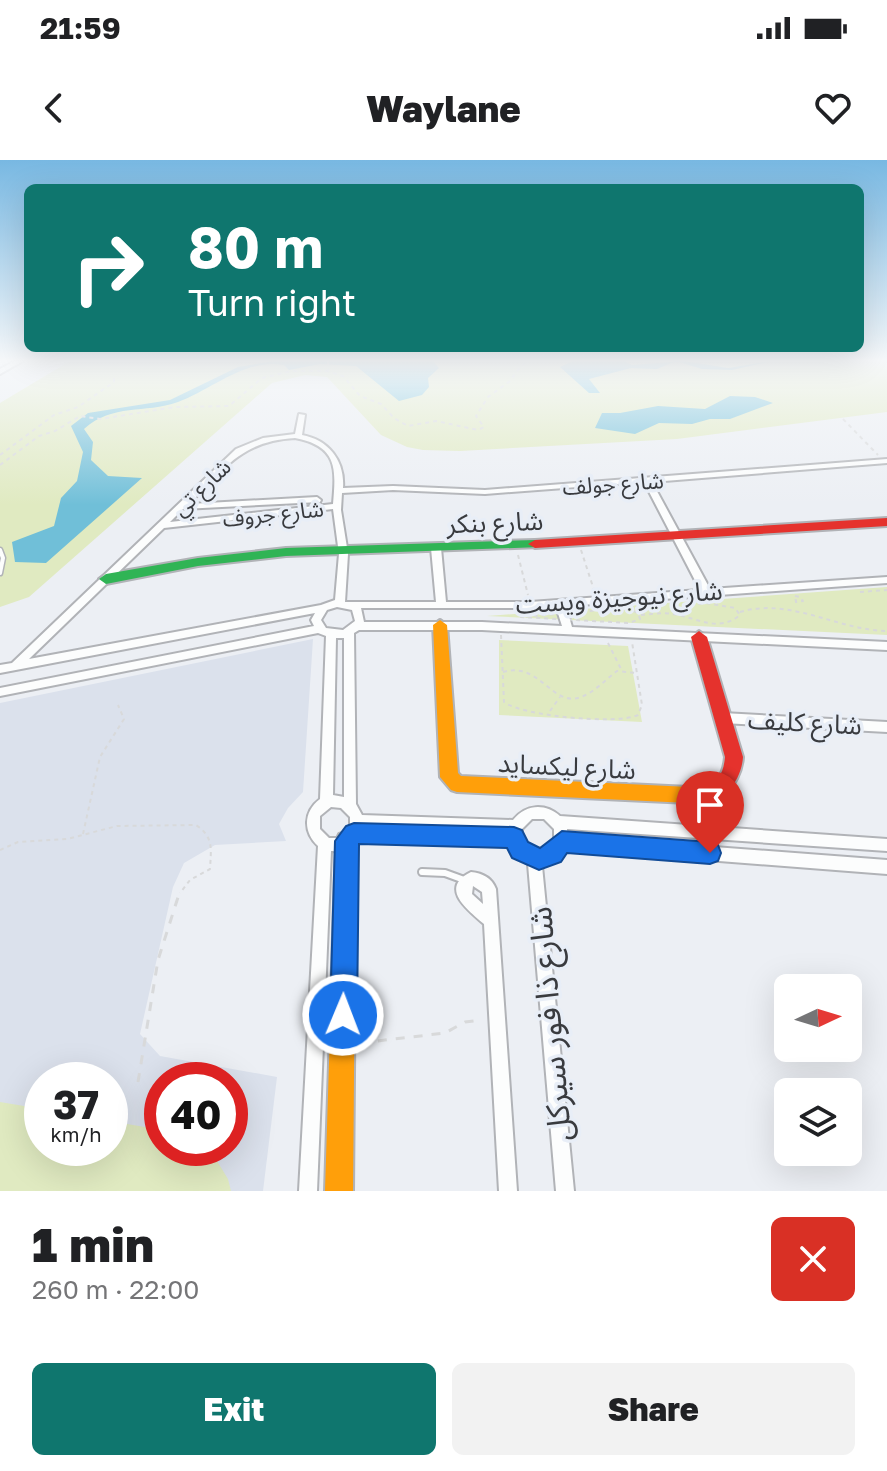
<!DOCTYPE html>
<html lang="en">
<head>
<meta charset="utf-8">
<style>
	:root { --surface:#fff; --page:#f2f2f2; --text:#202124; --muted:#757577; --accent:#0f766e }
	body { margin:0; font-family:"Golos Text","Noto Sans Arabic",sans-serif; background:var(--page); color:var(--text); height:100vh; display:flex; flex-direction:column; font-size:30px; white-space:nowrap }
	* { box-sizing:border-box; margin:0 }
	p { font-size:26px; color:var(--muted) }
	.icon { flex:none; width:44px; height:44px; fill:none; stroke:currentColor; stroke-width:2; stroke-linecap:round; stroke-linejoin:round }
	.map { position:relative; height:1031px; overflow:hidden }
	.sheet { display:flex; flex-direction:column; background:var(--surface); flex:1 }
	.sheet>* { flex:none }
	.guide { position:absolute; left:24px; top:24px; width:840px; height:168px; border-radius:12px; box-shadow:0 8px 32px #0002; background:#0f766e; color:#fff; overflow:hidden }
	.needle { width:52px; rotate:86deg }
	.controls { position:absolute; left:774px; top:814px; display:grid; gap:16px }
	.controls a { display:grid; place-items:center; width:88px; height:88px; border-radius:12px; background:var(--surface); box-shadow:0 8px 32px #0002; font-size:40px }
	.speed { position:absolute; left:24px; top:902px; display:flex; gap:16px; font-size:40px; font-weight:700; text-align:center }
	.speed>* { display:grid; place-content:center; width:104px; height:104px; border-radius:50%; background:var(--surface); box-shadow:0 8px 32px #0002; line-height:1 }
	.speed small { font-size:20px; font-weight:400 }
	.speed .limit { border:12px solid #d22; background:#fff; color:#111 }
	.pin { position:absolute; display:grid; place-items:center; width:68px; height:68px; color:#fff; margin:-82px -34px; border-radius:50% 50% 50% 0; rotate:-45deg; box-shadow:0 0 8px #0007 }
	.pin .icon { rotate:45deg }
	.me { position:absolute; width:88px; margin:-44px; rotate:1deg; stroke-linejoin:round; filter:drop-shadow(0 0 6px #0008) }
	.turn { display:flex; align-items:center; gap:28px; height:168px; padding:0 32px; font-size:36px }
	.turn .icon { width:104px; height:104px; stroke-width:2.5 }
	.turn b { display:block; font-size:56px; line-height:68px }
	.round { display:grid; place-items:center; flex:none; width:84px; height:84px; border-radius:12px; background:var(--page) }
	.headline { display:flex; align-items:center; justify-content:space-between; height:136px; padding:0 32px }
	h1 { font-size:48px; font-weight:800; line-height:60px }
	.button { display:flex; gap:16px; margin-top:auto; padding:16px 32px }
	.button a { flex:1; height:92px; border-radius:12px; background:var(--accent); color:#fff; font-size:32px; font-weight:800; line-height:92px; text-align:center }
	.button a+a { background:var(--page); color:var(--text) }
	.status { display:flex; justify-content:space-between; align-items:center; height:56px; padding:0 40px; background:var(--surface); direction:ltr }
	.status svg { height:22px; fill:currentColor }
	header { display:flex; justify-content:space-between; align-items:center; height:104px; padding:0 32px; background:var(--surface); font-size:36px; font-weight:800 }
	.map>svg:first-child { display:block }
	.built { fill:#dbe1ec; fill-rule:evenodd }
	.green { fill:#e0eac1 }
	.water { fill:#70bfd8 }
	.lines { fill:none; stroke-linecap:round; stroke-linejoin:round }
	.lane-far1-casing { stroke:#b1b3b7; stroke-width:7 }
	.lane-casing { stroke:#b1b3b7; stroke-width:10 }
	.street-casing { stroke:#b1b3b7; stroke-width:4 }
	.fast-casing { stroke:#b1b3b7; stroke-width:4 }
	.slow-casing { stroke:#b1b3b7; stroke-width:4 }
	.jam-casing { stroke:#b1b3b7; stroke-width:4 }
	.path-far1 { stroke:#d8d9da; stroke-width:2; stroke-dasharray:4 4; stroke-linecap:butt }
	.path { stroke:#d8d9da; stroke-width:3; stroke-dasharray:9 9; stroke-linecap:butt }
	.lane-far1 { stroke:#fcfdfd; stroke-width:4 }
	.lane { stroke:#fcfdfd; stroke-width:6 }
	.street { fill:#fcfdfd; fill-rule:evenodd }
	.fast { fill:#30b455; fill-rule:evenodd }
	.slow { fill:#ff9f0a; fill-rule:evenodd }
	.jam { fill:#e5322d; fill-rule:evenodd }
	.route { fill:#1a73e8; stroke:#114b97; stroke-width:2 }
	.labels { text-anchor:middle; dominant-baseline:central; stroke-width:7; stroke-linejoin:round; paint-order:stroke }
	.far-street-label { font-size:22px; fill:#393b3f; stroke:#e8eef7 }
	.street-label { font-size:26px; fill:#393b3f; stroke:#e8eef7 }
	.near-street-label { font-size:32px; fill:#393b3f; stroke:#e8eef7 }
</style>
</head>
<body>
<div class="status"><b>21:59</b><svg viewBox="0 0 49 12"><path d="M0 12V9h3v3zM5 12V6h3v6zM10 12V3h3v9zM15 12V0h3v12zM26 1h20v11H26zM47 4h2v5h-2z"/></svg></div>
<header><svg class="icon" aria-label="back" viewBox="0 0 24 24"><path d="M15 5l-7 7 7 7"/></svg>Waylane<svg class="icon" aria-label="heart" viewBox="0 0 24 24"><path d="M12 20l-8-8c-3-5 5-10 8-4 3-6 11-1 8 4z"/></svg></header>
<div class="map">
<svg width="887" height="1031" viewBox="0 0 887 1031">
	<rect width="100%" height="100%" fill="#eceff4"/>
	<path class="built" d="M313 479 303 632 288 648 279 664 286 681 215 685 184 703 173 727 140 874 160 896 277 917 263 1031H0V543ZM42 920H110V988H42ZM162 920H230V988H162Z"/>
	<g class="green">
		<path d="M70 201H887V252L677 279 460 291 423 290 407 287 381 275 327 217 305 215 272 223 29 437 0 447V243Z"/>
		<path d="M887 427V475L487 456Z"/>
		<path d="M499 480 628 486 642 562 499 555Z"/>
		<path d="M0 942 42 949V988H110V961L162 970V988H209L228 1019 231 1031H0Z"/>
	</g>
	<g class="water">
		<path d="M273 201H433L439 208 428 218 429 227 422 235 399 241 356 206 320 204 289 210 284 205C245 198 213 229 178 242 144 254 113 243 84 269L93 282 91 300 108 316 142 318 46 403 15 402 12 382 54 366 61 338 77 321 83 292 71 266 88 253 170 240 238 207Z"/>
		<path d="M573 201H624L632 205 684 201 728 208 772 201 732 210 702 209 676 201 657 209 631 208 589 219 600 233H589L560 207Z"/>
		<path d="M730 236 755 237 773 243 730 259H710L692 264 659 263 635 274 595 268 602 253H620L658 246 705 249Z"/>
	</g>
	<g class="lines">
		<defs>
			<path id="lane-far1" d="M0 390 3 398 0 413"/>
			<path id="lane" d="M422 712 445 713 467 721"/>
			<g id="street">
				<path d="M15 201H23L0 214V209Z"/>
				<path d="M299 254 305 255 302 275C329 280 345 301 343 328L393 326 485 330 887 299V303L652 322 710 429 887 417V423L566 446 572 467 887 482V490L482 470H359L354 473 356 644 362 655 513 660C526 644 545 643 560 656L887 679V691L567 669 568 676 887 700V714L565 689 556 700 542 706 574 1031H556L528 704 517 697 509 683 359 679C352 688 342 692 331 691L317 1031H299L318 686C303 672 303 652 320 639L326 476 318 473 0 536V528L314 466 311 460 315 453 0 513V505L12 503 236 289 263 278 295 274ZM295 278C338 286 336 309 333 344L170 362 183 349 320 342 321 340 317 337 189 344C224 309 241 281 295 278ZM644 322 700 430 530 442H446L441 388 436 385 431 388 436 442H345L348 394 341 350 342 333 393 330 485 334ZM333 349 339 394 335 440 321 445 29 499 164 368ZM337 447 352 450 355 461 343 470 326 468 321 460 327 450ZM556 447 562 466 482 462H364L361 448H530ZM336 478H344V637L333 635ZM331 647 341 648 350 657V668L341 678H329L320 669V656ZM532 659H544L554 669V683L544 692H532L522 683V669Z"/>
				<path d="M723 553 887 562V572L723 563 719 561 717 558 719 555Z"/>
				<path d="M471 712C482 713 492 718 496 729L517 1031H499L484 764C468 750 438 728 471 712ZM473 726 482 732 483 744 472 734Z"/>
			</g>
			<path id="fast" d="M535 380 540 381V387L286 396 198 406 106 424 99 419 106 414 198 398 286 388Z"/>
			<g id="slow">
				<path d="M440 460 447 465 458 613 461 616 689 627 696 629 698 635 696 641 689 643 457 632 451 630 440 617 433 465Z"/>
				<path d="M346 672 353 674 356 681 353 1031H325L336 681 339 674Z"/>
			</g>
			<g id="jam">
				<path d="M887 358V366L535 388 528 384 535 380Z"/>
				<path d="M699 471 707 477 743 597C741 627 714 653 682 641L680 635 682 629C705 620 722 630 725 597L691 477Z"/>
			</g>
		</defs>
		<use href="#lane-far1" class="lane-far1-casing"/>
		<use href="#lane" class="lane-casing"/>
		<use href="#street" class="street-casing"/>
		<use href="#fast" class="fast-casing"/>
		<use href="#slow" class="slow-casing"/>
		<use href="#jam" class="jam-casing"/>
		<g class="path-far1">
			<path d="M328 201V210"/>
			<path d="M843 259 878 295"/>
			<path d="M0 295 54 255 78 247 114 222V216"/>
			<path d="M0 305 39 276 55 271 80 256 100 259 175 247 229 246 262 218 291 211H327L343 216 360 236 381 244 394 258 408 266 436 261 478 270 484 267 476 256 488 237 510 221 520 207 529 201"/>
			<path d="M581 390 594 430"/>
			<path d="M518 395 528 435"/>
			<path d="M860 432 887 430"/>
			<path d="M795 436 800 437 803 441 796 442Z"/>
			<path d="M626 448 638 453 640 459 629 463 521 457Z"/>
			<path d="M740 452C791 437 836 470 887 471"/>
			<path d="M641 455C652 454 663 452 673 454 698 458 718 473 740 455L735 448 706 443 683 446 676 454"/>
			<path d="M501 475 504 542C522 556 617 565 638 555L642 545 632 482"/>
			<path d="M608 483 621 509"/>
			<path d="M503 512C540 501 552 548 581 537 595 532 606 519 617 511L636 513"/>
			<path d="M550 551 560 537"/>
			<path d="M83 674 100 597 124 559 118 545"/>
			<path d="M0 690 18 682 67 679 117 666 196 665C214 677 211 689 210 709L190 720 180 733"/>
		</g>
		<g class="path">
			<path d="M360 883 445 873 465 862 482 860"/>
			<path d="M138 922 158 800 180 731"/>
		</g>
		<use href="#lane-far1" class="lane-far1"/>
		<use href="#lane" class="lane"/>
		<use href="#street" class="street"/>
		<use href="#fast" class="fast"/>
		<use href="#slow" class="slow"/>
		<use href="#jam" class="jam"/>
	</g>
	<linearGradient id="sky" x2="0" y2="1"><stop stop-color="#78b8e2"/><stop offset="0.58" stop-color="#f6f8fa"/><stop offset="1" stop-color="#f6f8fa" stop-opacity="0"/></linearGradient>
	<rect width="887" height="345" fill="url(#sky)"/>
	<path class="route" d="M354 663 514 667 522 670 528 682 540 688 562 671 710 682 718 685 721 693 718 701 710 704 567 693 561 702 539 710 512 698 507 688 359 684 357 855 353 865 343 869 334 865 330 855 335 681 346 666Z"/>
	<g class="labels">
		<g class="far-street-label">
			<text transform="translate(613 323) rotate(-4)">شارع جولف</text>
			<text transform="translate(201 327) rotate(-44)">شارع تي</text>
			<text transform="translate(273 353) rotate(-6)">شارع جروف</text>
		</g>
		<g class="street-label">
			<text transform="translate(495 362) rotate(-2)">شارع بنكر</text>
			<text transform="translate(619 437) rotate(-4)">شارع نيوجيزة ويست</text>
			<text transform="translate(805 562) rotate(3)">شارع كليف</text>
			<text transform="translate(567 606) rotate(3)">شارع ليكسايد</text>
		</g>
		<g class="near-street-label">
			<text transform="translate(549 864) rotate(-95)">شارع ذا فور سيركل</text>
		</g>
	</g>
</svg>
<div class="controls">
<a><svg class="needle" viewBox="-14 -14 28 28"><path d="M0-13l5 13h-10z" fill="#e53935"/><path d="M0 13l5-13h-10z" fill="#757577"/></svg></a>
<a><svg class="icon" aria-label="layers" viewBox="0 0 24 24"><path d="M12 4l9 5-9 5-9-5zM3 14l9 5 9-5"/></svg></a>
</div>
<div class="speed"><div>37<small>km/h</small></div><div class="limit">40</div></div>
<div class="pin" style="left:710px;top:693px;background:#d93025"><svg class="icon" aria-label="arrive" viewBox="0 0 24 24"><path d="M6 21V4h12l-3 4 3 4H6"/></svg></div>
<svg class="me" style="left:343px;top:855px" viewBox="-20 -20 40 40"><circle r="17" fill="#1a73e8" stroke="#fff" stroke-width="3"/><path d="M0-11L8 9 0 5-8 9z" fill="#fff"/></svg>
<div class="guide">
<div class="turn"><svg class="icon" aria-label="right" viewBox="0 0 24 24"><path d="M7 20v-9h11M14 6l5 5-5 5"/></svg><div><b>80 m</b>Turn right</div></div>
</div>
</div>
<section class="sheet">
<div class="headline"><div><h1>1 min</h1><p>260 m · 22:00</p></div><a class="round" style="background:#d93025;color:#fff"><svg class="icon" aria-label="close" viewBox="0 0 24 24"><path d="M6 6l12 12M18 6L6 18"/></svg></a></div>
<div class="button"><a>Exit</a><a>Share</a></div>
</section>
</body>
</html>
